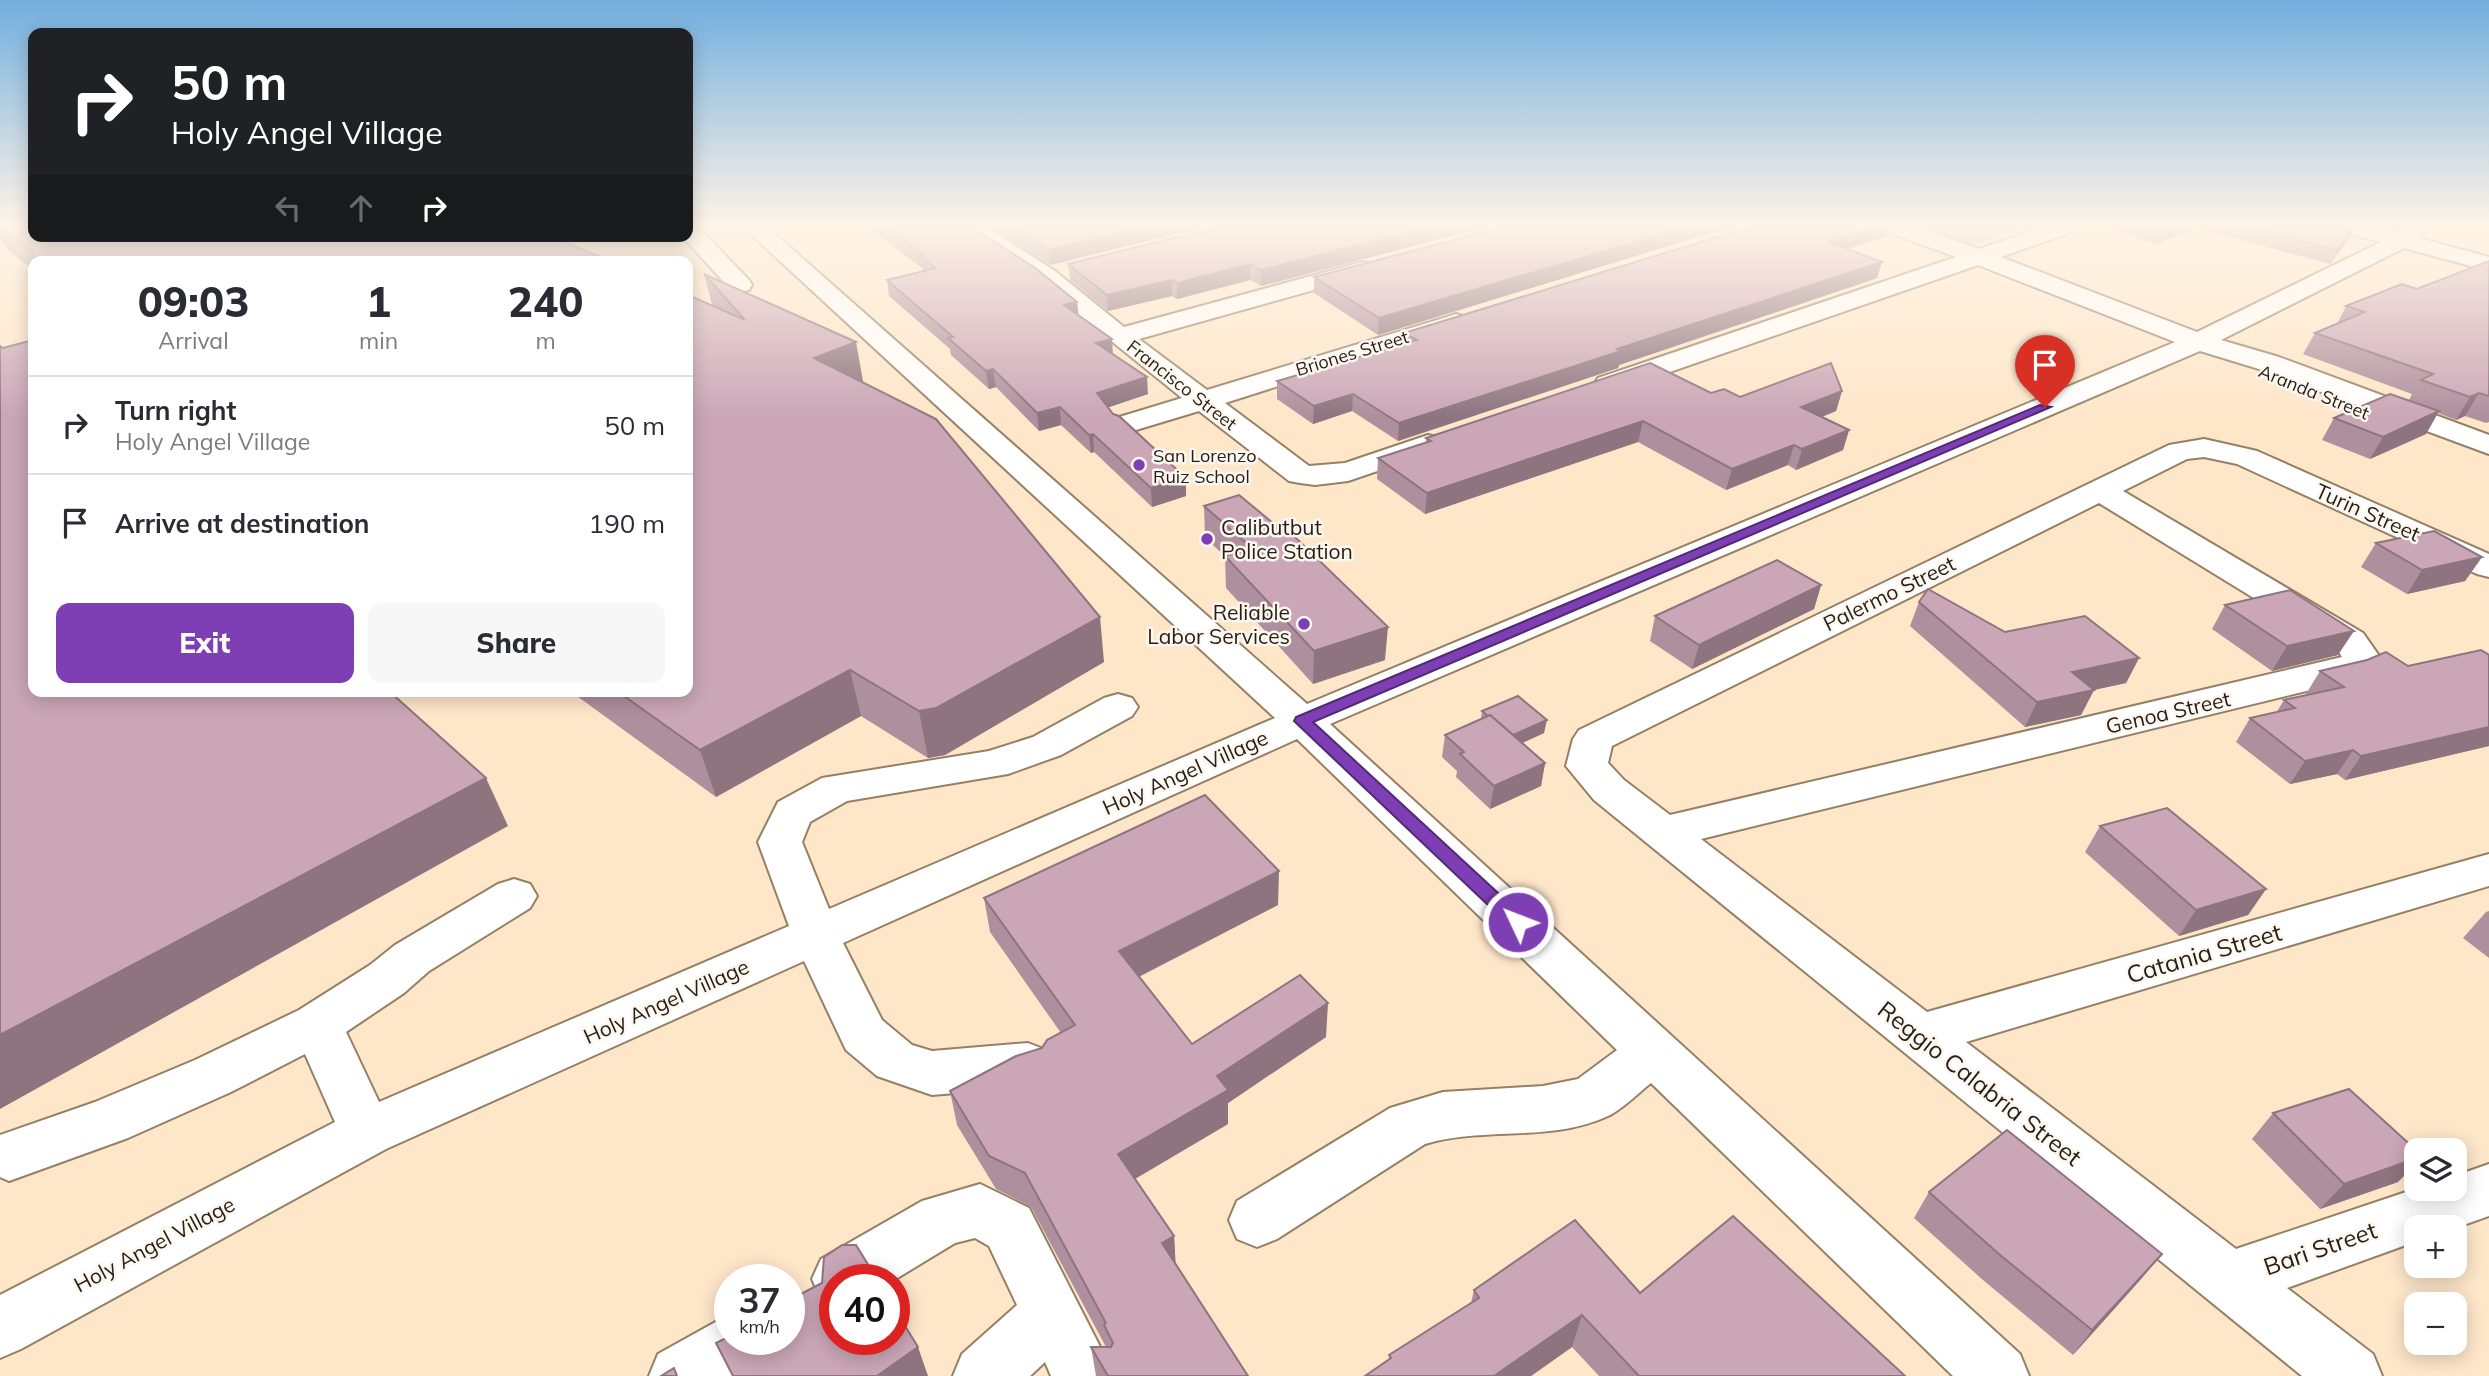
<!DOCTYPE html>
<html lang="en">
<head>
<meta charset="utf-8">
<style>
	:root { --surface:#fff; --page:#f7f7f7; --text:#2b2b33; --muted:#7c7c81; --line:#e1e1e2; --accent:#7e3fb4 }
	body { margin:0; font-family:Mulish,sans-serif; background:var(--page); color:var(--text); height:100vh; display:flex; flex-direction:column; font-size:26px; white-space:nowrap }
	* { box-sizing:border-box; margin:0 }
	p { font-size:23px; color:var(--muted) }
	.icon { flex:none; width:38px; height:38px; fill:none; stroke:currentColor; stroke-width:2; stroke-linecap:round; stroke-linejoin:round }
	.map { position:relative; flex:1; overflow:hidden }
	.sheet { position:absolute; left:28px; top:256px; width:665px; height:441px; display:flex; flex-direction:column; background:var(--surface); border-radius:14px; box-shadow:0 4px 18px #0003 }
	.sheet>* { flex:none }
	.guide { position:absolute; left:28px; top:28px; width:665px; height:214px; border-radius:14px; box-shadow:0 4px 18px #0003; background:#202124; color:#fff; overflow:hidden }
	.fabs { position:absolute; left:2404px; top:1138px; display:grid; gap:14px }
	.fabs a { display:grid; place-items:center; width:63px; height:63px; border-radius:14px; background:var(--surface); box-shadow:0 4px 18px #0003; font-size:35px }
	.speed { position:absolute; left:714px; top:1264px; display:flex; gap:14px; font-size:35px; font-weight:700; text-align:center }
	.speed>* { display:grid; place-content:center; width:91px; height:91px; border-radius:50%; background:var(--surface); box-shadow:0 4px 18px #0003; line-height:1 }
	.speed small { font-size:18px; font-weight:400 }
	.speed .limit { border:10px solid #d22; background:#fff; color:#111 }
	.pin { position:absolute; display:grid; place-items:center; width:60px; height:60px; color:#fff; margin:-72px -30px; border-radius:50% 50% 50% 0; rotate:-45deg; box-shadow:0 0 7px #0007 }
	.pin .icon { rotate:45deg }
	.me { position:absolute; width:77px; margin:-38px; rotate:313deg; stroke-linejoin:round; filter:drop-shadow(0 0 5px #0008) }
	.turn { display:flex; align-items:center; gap:24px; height:147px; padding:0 28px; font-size:32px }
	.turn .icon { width:91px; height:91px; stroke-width:2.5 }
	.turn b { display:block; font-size:49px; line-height:60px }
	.lanes { display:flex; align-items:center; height:66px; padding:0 28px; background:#0003; justify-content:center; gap:35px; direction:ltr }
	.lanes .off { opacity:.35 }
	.eta { display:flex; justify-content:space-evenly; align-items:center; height:119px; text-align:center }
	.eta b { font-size:42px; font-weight:800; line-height:49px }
	.primary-button { display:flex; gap:14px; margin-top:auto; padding:14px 28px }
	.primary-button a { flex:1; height:80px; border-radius:14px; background:var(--accent); color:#fff; font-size:28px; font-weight:800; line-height:80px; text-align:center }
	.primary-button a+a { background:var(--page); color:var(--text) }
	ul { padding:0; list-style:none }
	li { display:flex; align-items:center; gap:21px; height:98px; padding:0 28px; border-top:2px solid var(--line) }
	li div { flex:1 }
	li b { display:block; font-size:26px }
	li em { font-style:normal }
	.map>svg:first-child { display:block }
	.green { fill:#92c6a4 }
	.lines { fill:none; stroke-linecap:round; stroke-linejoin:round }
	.minor-casing { stroke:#958065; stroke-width:4 }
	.minor { fill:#fff; fill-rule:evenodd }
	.wall { fill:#ae8f9d }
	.shaded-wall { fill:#8d747f }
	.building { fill:#caa6b6; stroke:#8d747f; stroke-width:2 }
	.route { fill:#7e3fb4; stroke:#522975; stroke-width:2 }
	.poi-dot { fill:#7e3fb4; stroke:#fcf7f1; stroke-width:2.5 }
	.labels { text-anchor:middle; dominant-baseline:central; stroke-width:5; stroke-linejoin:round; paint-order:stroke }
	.far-street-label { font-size:18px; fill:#271e13; stroke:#fcf7f1 }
	.far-poi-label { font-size:18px; fill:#271e13; stroke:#fcf7f1; text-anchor:start }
	.street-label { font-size:21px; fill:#271e13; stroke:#fcf7f1 }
	.poi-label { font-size:21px; fill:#271e13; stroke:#fcf7f1; text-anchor:start }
	.near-street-label { font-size:24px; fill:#271e13; stroke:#fcf7f1 }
</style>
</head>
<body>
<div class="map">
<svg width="2489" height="1376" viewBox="0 0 2489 1376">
	<rect width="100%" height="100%" fill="#fee6c9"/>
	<path class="green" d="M1923 226H2031L1974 245Z"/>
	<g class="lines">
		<defs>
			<g id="minor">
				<path d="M688 226H697L749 280 752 285 749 290 740 292 731 290 682 236H688Z"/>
				<path d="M742 226H766L1307 704 2175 342 1978 265 1618 390 1608 392 1598 390 1594 384 1598 378 1956 257 1885 231 1882 226H1913L1979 249 2047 226H2073L2067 234 2001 257 2197 332 2381 242 2339 231 2336 226H2372L2398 233 2406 226H2430L2419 238 2489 257V271L2404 248 2221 340 2279 357 2489 435V454L2259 369 2200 351 1330 724 2020 1354 2029 1376H1953L1651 1083C1638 1093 1623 1109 1608 1116 1550 1143 1484 1126 1425 1144L1277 1239 1257 1247 1237 1239 1229 1220 1237 1201 1390 1108 1443 1092 1543 1086 1578 1079 1617 1050 1297 739 843 943 882 1020 912 1045 932 1051 1028 1043 1046 1050 1054 1065 1046 1080 1028 1087 932 1095 877 1076 846 1050 804 961 386 1149 21 1349 0 1358V1295L335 1122 305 1054 231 1092 128 1138 9 1181 0 1177V1135L95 1102 195 1060 299 1010 370 965 395 945 498 884 514 879 530 884 537 896 530 908 429 971 404 993 346 1032 379 1102 789 926 758 842 778 802 822 778 989 751 1033 737 1104 698 1118 694 1132 698 1138 707 1132 716 1061 755 1008 774 847 801 810 822 802 842 829 909 1275 718Z"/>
				<path d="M959 226H985L1055 271 1124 327 1355 264 1363 262 1371 264 1375 269 1371 274 1139 339 1207 390 1447 317 1456 314 1465 317 1469 322 1465 327 1225 403 1309 466 1345 463 1428 435 1439 438 1443 444 1439 450 1348 481 1315 485 1300 483 1289 481 1199 411 1126 433 1116 430 1111 424 1116 418 1182 398 1037 281Z"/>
				<path d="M2204 439 2257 451 2489 554V577L2477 574 2237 464 2204 457 2187 459 2123 491 2363 633 2382 660C2374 672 2365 676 2351 680L1701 839 1927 1012 2489 854V886L1966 1042 2236 1249 2418 1188H2455V1176L2489 1164V1216L2455 1228 2417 1227V1241L2287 1288 2373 1354 2382 1376H2302L1594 800 1566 766 1573 739 1579 730 2169 445ZM2099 503 2337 649 2342 657 1670 815 1624 780 1608 763 1612 746Z"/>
				<path d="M980 1184 1029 1208 1115 1376H1051L1045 1362 1030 1376H953L962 1354 1017 1305 989 1246 975 1238 955 1243 894 1280 835 1279V1305L821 1299 812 1279 821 1259 922 1201Z"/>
				<path d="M730 1314V1339H772L764 1361 738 1376H649L658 1354Z"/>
			</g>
		</defs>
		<use href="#minor" class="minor-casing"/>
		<use href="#minor" class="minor"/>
	</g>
	<g class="wall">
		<path d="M0 226H33L609 261H33V270L8 250 0 237Z"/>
		<path d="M866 226H970L1077 302 1078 315 1148 394 1108 407 1186 496 1152 507 1094 452 1091 453 1061 425 1039 431 996 387 989 389 951 355 950 349 889 296 887 280 923 271 922 268Z"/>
		<path d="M989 226H1208L1050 265Z"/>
		<path d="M1489 226 1261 286 1250 280 1177 299 1172 296 1108 311 1070 280 1068 264Z"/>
		<path d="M2102 226H2356L2350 237 2330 264 2196 228 2155 244Z"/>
		<path d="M1720 230 1378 335 1314 293V277Z"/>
		<path d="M1887 236 1848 249 1882 262 1877 278 1619 365 1618 368 1398 441 1352 411 1313 424 1277 399V381L1404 344V333Z"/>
		<path d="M2489 261V422L2486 423 2465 416 2456 420 2438 413 2426 434 2370 459 2322 440 2334 418 2409 400 2412 394 2303 354 2315 333 2337 324 2346 306 2417 289Z"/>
		<path d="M704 274 863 381 861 382 1104 662 945 755 928 758 861 716 716 797 570 691H688L712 305Z"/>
		<path d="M1842 391 1836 411 1822 417 1849 430 1843 450 1796 470 1788 465 1726 490 1638 442 1425 514 1377 479 1378 458 1426 442V438L1711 393 1740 397Z"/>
		<path d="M1204 506 1385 660 1313 684 1226 588 1225 556 1205 538Z"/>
		<path d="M2376 543 2482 557 2465 581 2407 594 2361 567Z"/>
		<path d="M1821 585 1814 609 1692 669 1650 641 1655 616Z"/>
		<path d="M1919 602 2005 632 2139 658 2126 683 2094 690 2081 715 2025 727 1910 626Z"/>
		<path d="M2225 605 2338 655 2272 671 2212 629Z"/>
		<path d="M2489 655V746L2345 780 2337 774 2290 784 2236 742 2250 718 2276 713 2284 700 2307 695 2306 694 2320 671 2408 666Z"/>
		<path d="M1482 711 1544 733 1522 743 1545 763 1541 786 1490 809 1456 777 1457 771 1442 757 1445 735 1481 719Z"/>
		<path d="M2100 826 2266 889 2248 915 2179 936 2085 852Z"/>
		<path d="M984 898 1278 905 1139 977 1192 1044 1326 1037 1228 1103V1124L1135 1179 1174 1236 1175 1263 1248 1376H1096L1091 1347H1106L1031 1207 996 1189 957 1125 950 1091 1042 1048 1061 1033 990 932Z"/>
		<path d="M2489 911V958L2463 938 2486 912Z"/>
		<path d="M2273 1113 2398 1182 2320 1209 2252 1139Z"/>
		<path d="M1929 1192 2162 1254 2141 1279 2073 1355 1983 1280 1914 1218Z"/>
		<path d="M1474 1290 1640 1293 1905 1376H1599L1572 1347 1531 1376H1365L1389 1359V1355L1471 1303Z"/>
	</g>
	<g class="shaded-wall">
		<path d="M1146 226H1208L1050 265 1049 250Z"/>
		<path d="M1433 226H1489L1261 286V270Z"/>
		<path d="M1689 226H1742L1720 230 1378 335 1379 318Z"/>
		<path d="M1877 226H1890L1887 236 1824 257 1828 242Z"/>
		<path d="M2174 226H2197L2196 228 2155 244 2161 231Z"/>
		<path d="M2356 226 2350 237 2330 264 2337 250Z"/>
		<path d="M1882 262 1877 278 1619 365 1618 368 1398 441 1399 423 1617 349Z"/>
		<path d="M1250 264V280L1177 299V283Z"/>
		<path d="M1172 280V296L1108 311 1107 295Z"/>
		<path d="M1077 302 1079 318 1064 305Z"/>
		<path d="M1112 339 1113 356 1096 343Z"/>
		<path d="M856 342 863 381 823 398 814 358Z"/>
		<path d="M993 369 996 387 989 389 986 371Z"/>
		<path d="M1147 377 1148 394 1098 411 1097 393Z"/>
		<path d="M1842 391 1836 411 1796 427 1801 407Z"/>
		<path d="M2479 393 2465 416 2456 420 2470 397Z"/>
		<path d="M1353 394 1352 411 1313 424 1314 406Z"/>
		<path d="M1060 407 1061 425 1039 431 1037 413Z"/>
		<path d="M2439 411 2426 434 2370 459 2383 437Z"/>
		<path d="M1643 421 1638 442 1425 514 1427 493Z"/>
		<path d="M1849 430 1843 450 1796 470 1802 449Z"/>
		<path d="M1093 434 1094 452 1091 453 1089 435Z"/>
		<path d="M1794 445 1788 465 1726 490 1732 469Z"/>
		<path d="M1186 478V496L1152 507 1151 488Z"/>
		<path d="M2482 557 2465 581 2407 594 2422 570Z"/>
		<path d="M1821 585 1814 609 1692 669 1699 645Z"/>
		<path d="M1100 617 1104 662 945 755 928 758 919 711Z"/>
		<path d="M1388 627 1385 660 1313 684 1314 651Z"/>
		<path d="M2354 631 2338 655 2272 671 2287 646Z"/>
		<path d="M2139 658 2126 683 2060 697 2072 672Z"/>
		<path d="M850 670 861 716 716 797 700 750Z"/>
		<path d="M2094 690 2081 715 2025 727 2037 702Z"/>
		<path d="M1547 720 1544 733 1509 749 1511 736Z"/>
		<path d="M2489 727V746L2345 780 2361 756Z"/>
		<path d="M2353 750 2337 774 2290 784 2305 761Z"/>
		<path d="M1545 763 1541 786 1490 809 1494 786Z"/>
		<path d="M486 778 508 826 0 1109V1035Z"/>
		<path d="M1279 871 1278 905 1122 985 1119 951Z"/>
		<path d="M2266 889 2248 915 2179 936 2196 910Z"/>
		<path d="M1328 1003 1326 1037 1228 1103V1124L1121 1187 1118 1154 1217 1076Z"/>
		<path d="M2417 1158V1163L2398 1182 2320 1209 2344 1184Z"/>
		<path d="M1174 1236 1176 1269 1162 1243Z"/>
		<path d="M2162 1254 2141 1279 2073 1355 2092 1330Z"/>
		<path d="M1582 1315 1572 1347 1531 1376H1494Z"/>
		<path d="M918 1347 928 1376H877Z"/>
	</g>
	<g class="building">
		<path d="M1 226H33V236H552L609 261H41L29 252 33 251Z"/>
		<path d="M884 226H970L1034 267 1077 302 1064 305 1112 339 1096 343 1147 377 1097 393 1113 414 1119 416 1186 478 1151 488 1093 434 1089 435 1060 407 1037 413 993 369 986 371 948 338 953 337 887 280 936 268 921 257 925 256Z"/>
		<path d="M1011 226H1146L1049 250Z"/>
		<path d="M1222 226H1433L1261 270 1250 264 1177 283 1172 280 1107 295 1068 264Z"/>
		<path d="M1506 226H1689L1379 318 1314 277Z"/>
		<path d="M1760 226H1877L1828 242 1882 262 1617 349 1621 351 1399 423 1353 394 1314 406 1277 381 1417 340 1404 333 1740 230Z"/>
		<path d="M2146 226H2174L2161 231Z"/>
		<path d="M2242 226H2355L2337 250Z"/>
		<path d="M2489 261V396L2479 393 2470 397 2421 380 2433 374 2315 333 2365 312 2346 306 2402 284 2417 289Z"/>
		<path d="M704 274 856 342 814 358 936 419 1100 617 936 708 919 711 850 670 700 750 617 691H688V295L745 320Z"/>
		<path d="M33 340V691H389L486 778 0 1035V346L3 348Z"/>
		<path d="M1650 363 1711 393 1724 389 1740 397 1831 363 1842 391 1801 407 1849 430 1802 449 1794 445 1732 469 1643 421 1427 493 1378 458 1431 441 1426 438Z"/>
		<path d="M2390 394 2439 411 2383 437 2334 418Z"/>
		<path d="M1239 495 1290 537 1294 536 1388 627 1314 651 1225 556 1252 548 1204 506Z"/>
		<path d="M2434 531 2482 557 2422 570 2376 543Z"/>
		<path d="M1777 560 1821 585 1699 645 1655 616Z"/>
		<path d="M1928 589 2005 632 2085 616 2139 658 2072 672 2094 690 2037 702 1919 602Z"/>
		<path d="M2290 590 2354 631 2287 646 2225 605Z"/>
		<path d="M2481 650 2489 655V727L2361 756 2353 750 2305 761 2250 718 2295 708 2284 700 2344 687 2320 671 2367 660 2386 652 2408 666Z"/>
		<path d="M1518 696 1547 720 1513 735 1490 715 1488 716 1482 711Z"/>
		<path d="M1490 715 1545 763 1494 786 1460 754 1464 752 1445 735Z"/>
		<path d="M1205 795 1279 871 1119 951 1192 1044 1300 975 1328 1003 1217 1076 1228 1090 1118 1154 1174 1236 1162 1243 1248 1376H1108L1091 1347H1111L1113 1343 1104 1325 1106 1323 1025 1173 989 1156 950 1091 1016 1056 1042 1048 1047 1040 1075 1025 984 898Z"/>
		<path d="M2167 808 2266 889 2196 910 2100 826Z"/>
		<path d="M2349 1089 2417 1151V1158L2344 1184 2273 1113Z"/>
		<path d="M2007 1130 2162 1254 2092 1330 2000 1255 1929 1192Z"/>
		<path d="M1733 1216 1905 1376H1639L1582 1315 1494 1376H1365L1391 1358 1389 1355 1479 1298 1474 1290 1575 1220 1640 1293Z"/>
		<path d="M842 1245H856L877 1279H835V1339H894V1308L918 1347 877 1376H733L716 1343 730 1336V1339H789V1300L822 1283 824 1257Z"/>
		<path d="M674 1368 677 1376H661Z"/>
	</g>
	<linearGradient id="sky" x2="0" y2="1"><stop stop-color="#72aede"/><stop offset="0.54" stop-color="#fff4e7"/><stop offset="1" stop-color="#fff4e7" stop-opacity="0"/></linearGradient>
	<rect width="2489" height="418" fill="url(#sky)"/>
	<path class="route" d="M2040 405 2051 407 1313 722 1524 917 1527 922 1524 927 1518 930 1511 927 1294 721 1296 717Z"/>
	<g class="poi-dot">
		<circle cx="1139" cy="465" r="7"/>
		<circle cx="1207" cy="539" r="7"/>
		<circle cx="1304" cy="624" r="7"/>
	</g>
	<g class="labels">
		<g class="far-street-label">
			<text transform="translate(1352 353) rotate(-17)">Briones Street</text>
			<text transform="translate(1182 385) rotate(38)">Francisco Street</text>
			<text transform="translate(2314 392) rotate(22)">Aranda Street</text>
		</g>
		<g class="far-poi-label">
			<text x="1153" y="455">San Lorenzo<tspan x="1153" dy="21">Ruiz School</tspan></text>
		</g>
		<g class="street-label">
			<text transform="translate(2368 512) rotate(24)">Turin Street</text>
			<text transform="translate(1889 593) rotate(-26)">Palermo Street</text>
			<text transform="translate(2168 712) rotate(-13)">Genoa Street</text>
			<text transform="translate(1185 772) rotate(-24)">Holy Angel Village</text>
			<text transform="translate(666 1001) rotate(-24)">Holy Angel Village</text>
			<text transform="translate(154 1244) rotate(-28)">Holy Angel Village</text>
		</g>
		<g class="poi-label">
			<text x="1221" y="527">Calibutbut<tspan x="1221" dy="24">Police Station</tspan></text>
			<text x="1290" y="612" text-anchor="end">Reliable<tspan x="1290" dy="24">Labor Services</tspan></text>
		</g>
		<g class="near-street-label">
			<text transform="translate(2204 953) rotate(-16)">Catania Street</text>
			<text transform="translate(1980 1083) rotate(38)">Reggio Calabria Street</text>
			<text transform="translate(2320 1248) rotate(-19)">Bari Street</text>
		</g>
	</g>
</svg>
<div class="fabs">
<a><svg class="icon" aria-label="layers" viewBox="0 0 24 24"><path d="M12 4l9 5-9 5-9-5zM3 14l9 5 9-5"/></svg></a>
<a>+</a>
<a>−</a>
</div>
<div class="speed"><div>37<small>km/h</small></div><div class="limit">40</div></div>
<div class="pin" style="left:2045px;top:407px;background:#d93025"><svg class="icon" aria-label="arrive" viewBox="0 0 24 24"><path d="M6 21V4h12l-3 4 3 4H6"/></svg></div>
<svg class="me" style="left:1518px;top:922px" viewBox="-20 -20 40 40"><circle r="17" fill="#7e3fb4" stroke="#fff" stroke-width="3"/><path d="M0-11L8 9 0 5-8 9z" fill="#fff"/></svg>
<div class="guide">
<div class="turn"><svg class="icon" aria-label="right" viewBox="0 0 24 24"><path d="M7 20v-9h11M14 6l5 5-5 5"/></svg><div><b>50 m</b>Holy Angel Village</div></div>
<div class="lanes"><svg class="icon off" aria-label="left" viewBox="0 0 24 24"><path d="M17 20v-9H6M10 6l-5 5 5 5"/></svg><svg class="icon off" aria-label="ahead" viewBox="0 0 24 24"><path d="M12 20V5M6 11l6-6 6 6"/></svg><svg class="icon" aria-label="right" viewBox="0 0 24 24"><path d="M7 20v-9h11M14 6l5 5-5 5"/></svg></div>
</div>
<section class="sheet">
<div class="eta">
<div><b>09:03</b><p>Arrival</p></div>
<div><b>1</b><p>min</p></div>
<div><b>240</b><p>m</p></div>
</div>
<ul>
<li><svg class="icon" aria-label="right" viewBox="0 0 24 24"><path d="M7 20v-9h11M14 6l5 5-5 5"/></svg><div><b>Turn right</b><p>Holy Angel Village</p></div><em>50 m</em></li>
<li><svg class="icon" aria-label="arrive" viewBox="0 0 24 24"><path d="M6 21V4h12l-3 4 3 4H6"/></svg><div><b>Arrive at destination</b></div><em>190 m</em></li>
</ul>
<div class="primary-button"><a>Exit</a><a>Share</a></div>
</section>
</div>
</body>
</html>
